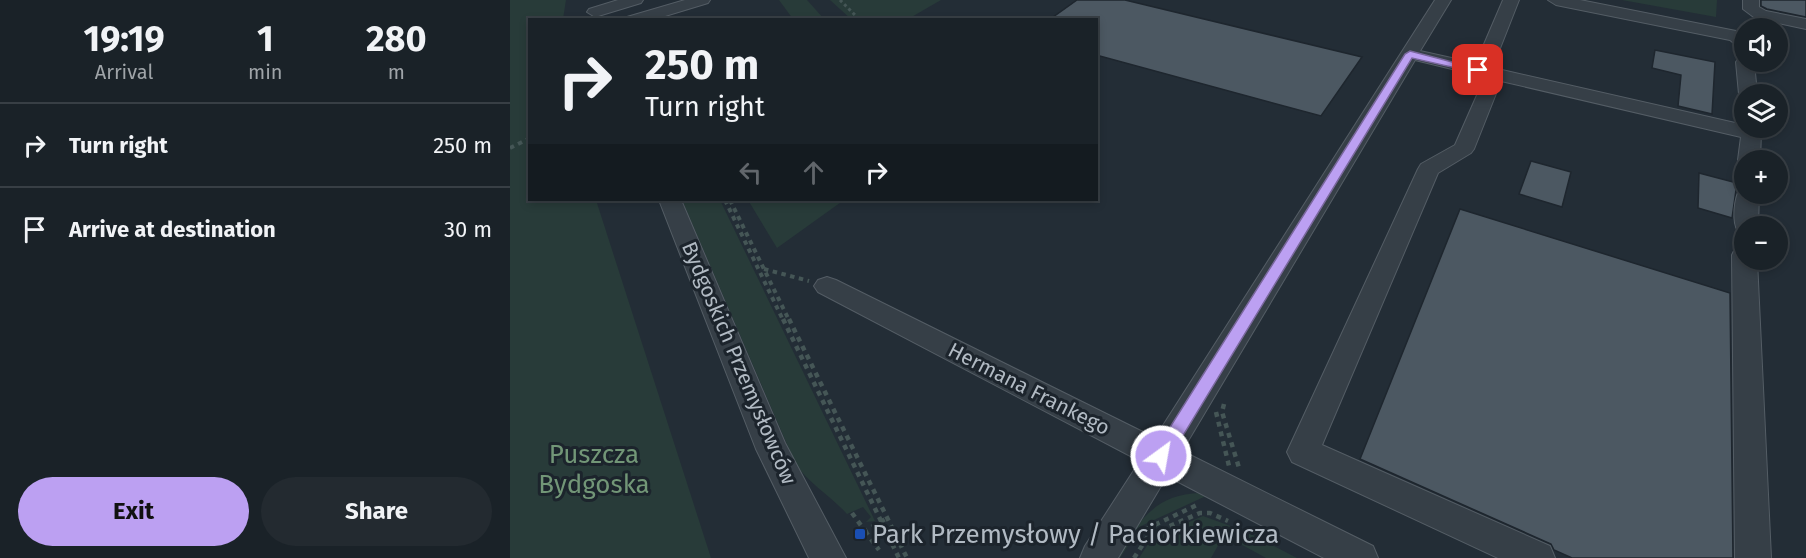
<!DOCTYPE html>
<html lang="en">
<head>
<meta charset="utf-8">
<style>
	:root { --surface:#1a2228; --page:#232a30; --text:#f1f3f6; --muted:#9fa4a8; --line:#383f45; --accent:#bca0f2 }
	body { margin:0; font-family:"Fira Sans",sans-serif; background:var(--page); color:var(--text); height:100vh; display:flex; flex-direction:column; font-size:22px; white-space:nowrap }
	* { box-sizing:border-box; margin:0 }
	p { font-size:20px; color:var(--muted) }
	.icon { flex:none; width:33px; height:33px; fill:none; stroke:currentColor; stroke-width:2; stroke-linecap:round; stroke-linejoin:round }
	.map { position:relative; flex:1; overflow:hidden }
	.drawer { display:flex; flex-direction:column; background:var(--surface); width:510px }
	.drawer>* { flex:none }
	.top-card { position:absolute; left:18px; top:18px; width:570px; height:183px; border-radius:0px; box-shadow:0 3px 9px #0003,0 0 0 2px var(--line); background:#1a2228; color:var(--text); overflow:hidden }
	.tools { position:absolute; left:1224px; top:18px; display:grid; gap:12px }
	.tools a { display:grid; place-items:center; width:54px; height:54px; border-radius:50%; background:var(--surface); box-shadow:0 3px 9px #0003,0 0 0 2px var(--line); font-size:30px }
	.pin { position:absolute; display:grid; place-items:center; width:51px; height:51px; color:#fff; margin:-26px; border-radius:12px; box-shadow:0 3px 9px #0006 }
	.me { position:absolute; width:66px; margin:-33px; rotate:32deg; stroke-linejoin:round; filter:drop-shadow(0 0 4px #0008) }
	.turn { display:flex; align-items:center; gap:21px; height:126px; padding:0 18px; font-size:27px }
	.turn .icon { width:78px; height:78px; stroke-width:2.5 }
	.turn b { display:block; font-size:42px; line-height:51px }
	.lanes { display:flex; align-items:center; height:57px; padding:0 18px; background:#0003; justify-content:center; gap:30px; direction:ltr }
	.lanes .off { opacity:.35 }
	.eta { display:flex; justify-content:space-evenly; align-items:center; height:102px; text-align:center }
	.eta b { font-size:36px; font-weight:700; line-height:42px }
	.primary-button { display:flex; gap:12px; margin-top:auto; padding:12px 18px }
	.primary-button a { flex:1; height:69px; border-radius:36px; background:var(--accent); color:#111; font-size:24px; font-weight:700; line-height:69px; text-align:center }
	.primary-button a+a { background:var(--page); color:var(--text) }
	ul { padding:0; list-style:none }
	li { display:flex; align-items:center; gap:18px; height:84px; padding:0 18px; border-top:2px solid var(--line) }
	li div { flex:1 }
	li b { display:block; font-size:22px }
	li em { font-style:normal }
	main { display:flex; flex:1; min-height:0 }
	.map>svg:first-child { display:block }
	.green { fill:#283b39 }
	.building { fill:#4c5862; stroke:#1e262e; stroke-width:1.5 }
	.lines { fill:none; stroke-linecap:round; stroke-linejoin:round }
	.minor-casing { stroke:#545d65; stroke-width:2 }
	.path-far2 { stroke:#455656; stroke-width:3; stroke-dasharray:3 3; stroke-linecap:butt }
	.path-far1 { stroke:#455656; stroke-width:4; stroke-dasharray:4.5 4.5; stroke-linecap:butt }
	.path { stroke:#455656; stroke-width:4.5; stroke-dasharray:5 5; stroke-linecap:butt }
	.minor { fill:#363f47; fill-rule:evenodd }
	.route { fill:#bca0f2; stroke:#7a689d; stroke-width:1.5 }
	.transit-dot { fill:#1a4fb4; stroke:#1c242c; stroke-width:2 }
	.labels { text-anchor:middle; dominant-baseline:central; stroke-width:6; stroke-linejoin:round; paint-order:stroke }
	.street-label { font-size:21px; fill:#b1bac3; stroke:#1c242c }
	.near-park-label { font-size:26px; fill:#729677; stroke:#1c242c }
	.near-poi-label { font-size:26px; fill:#b1bac3; stroke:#1c242c; text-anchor:start }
</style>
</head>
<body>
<main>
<section class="drawer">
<div class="eta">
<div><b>19:19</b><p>Arrival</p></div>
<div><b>1</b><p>min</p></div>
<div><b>280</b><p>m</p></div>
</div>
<ul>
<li><svg class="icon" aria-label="right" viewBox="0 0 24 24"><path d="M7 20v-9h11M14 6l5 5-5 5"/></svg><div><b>Turn right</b></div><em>250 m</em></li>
<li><svg class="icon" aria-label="arrive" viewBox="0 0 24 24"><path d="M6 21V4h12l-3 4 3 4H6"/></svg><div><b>Arrive at destination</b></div><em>30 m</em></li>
</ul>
<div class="primary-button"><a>Exit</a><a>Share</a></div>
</section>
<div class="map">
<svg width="1296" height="558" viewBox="0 0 1296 558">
	<rect width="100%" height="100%" fill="#232d36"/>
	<g class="green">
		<path d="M0 0H56L53 19 20 20V200H86L201 558H0Z"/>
		<path d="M269 0H297L314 19H283Z"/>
		<path d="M320 0H431L398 19H341Z"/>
		<path d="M1112 0H1207L1206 17Z"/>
		<path d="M172 200H210L365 521 356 522 361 517 353 507 337 514C321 496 298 483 285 463Z"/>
		<path d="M238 200H334L267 248Z"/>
		<path d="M690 493 696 496 631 526 610 558H606C628 523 644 494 690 493Z"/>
		<path d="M693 516 737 532 787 558H756L714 535 701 558H629L642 538Z"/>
	</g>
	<g class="building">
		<path d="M567 0H615L852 57 811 116 586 55V20H539Z"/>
		<path d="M1251 0H1296V17L1257 9 1251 6Z"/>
		<path d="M1145 50 1205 62 1202 114 1168 106 1171 75 1142 68Z"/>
		<path d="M1021 161 1061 172 1052 207 1009 194Z"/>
		<path d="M1189 173 1227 183 1222 218 1188 208Z"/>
		<path d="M950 209 1220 293 1223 558H1062L1044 550 1041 544 850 459Z"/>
	</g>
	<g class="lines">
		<defs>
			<g id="minor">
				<path d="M108 0H133L131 3 85 17 77 12 79 9Z"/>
				<path d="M175 0H200L198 3 142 20H115L117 17Z"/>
				<path d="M925 0H941L910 51 973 65 969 56 993 0H1009L987 56 992 70 1234 125V128L1248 129 1251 133 1250 160H1234V165L1228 160 1231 137 991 81 964 149 961 153 928 173 812 445 1040 546 1045 558H988L782 462 777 452 908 169 911 164 945 145 975 77 905 60 672 451 863 546 868 558H814L657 476 608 558H570L575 546 630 461 308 292 304 286 308 280 317 277 326 280 645 438Z"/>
				<path d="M1038 0H1070L1231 32 1234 35V54L1228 53 1225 44 1220 40 1046 5Z"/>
				<path d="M1233 0H1249V7L1256 11 1296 19V29L1245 18 1233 9Z"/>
				<path d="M1234 57V62H1244L1247 94H1234V99L1229 94 1226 62 1229 58Z"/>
				<path d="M1234 188V194H1249L1248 226H1234V233L1228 231C1222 222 1224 198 1230 189Z"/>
				<path d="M149 200H171L275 443 336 558H299L246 449Z"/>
				<path d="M1234 247V260H1247L1261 558H1225L1222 255 1225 249Z"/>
			</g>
		</defs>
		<use href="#minor" class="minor-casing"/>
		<path class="path-far2" d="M330 0 350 20"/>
		<g class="path-far1">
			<path d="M0 148 20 138"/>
			<path d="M215 200 273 320"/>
			<path d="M220 200 279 320"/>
			<path d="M254 269 299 281"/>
		</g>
		<g class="path">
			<path d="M273 319 389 558"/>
			<path d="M279 319 397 558"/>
			<path d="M714 404 712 412 730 471"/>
			<path d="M706 412 719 466"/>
			<path d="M342 513 355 531 377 518"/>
			<path d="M636 529 689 504"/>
			<path d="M355 531 369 550"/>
			<path d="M624 558 639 535 690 513H700L718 521"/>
		</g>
		<use href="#minor" class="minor"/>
	</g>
	<path class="route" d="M900 51 973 70 968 73 902 58 657 462 651 464 645 462 643 456 645 451 895 54Z"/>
	<rect class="transit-dot" x="344" y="528" width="12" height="12" rx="3"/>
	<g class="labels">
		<g class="street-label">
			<text transform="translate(229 363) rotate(67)">Bydgoskich Przemysłowców</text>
			<text transform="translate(519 389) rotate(27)">Hermana Frankego</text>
		</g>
		<g class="near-park-label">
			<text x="84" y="454">Puszcza<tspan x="84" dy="30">Bydgoska</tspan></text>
		</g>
		<g class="near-poi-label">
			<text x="362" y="534">Park Przemysłowy / Paciorkiewicza</text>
		</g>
	</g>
</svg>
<div class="tools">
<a><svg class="icon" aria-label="sound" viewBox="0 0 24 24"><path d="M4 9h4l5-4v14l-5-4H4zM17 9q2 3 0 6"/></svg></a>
<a><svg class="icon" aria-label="layers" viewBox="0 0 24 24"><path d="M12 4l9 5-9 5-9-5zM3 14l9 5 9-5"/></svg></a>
<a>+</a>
<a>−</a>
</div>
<div class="pin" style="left:968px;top:70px;background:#d93025"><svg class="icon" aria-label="arrive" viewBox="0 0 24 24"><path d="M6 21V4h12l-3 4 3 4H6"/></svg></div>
<svg class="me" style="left:651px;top:456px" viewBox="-20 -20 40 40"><circle r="17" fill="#bca0f2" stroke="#fff" stroke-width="3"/><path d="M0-11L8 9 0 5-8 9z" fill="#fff"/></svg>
<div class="top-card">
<div class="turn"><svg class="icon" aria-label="right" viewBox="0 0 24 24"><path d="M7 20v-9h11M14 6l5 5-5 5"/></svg><div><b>250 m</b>Turn right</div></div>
<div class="lanes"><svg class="icon off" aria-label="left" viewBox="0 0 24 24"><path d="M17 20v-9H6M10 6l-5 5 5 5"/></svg><svg class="icon off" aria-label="ahead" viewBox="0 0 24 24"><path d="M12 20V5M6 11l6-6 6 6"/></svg><svg class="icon" aria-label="right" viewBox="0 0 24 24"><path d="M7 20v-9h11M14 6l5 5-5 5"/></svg></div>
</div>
</div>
</main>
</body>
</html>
